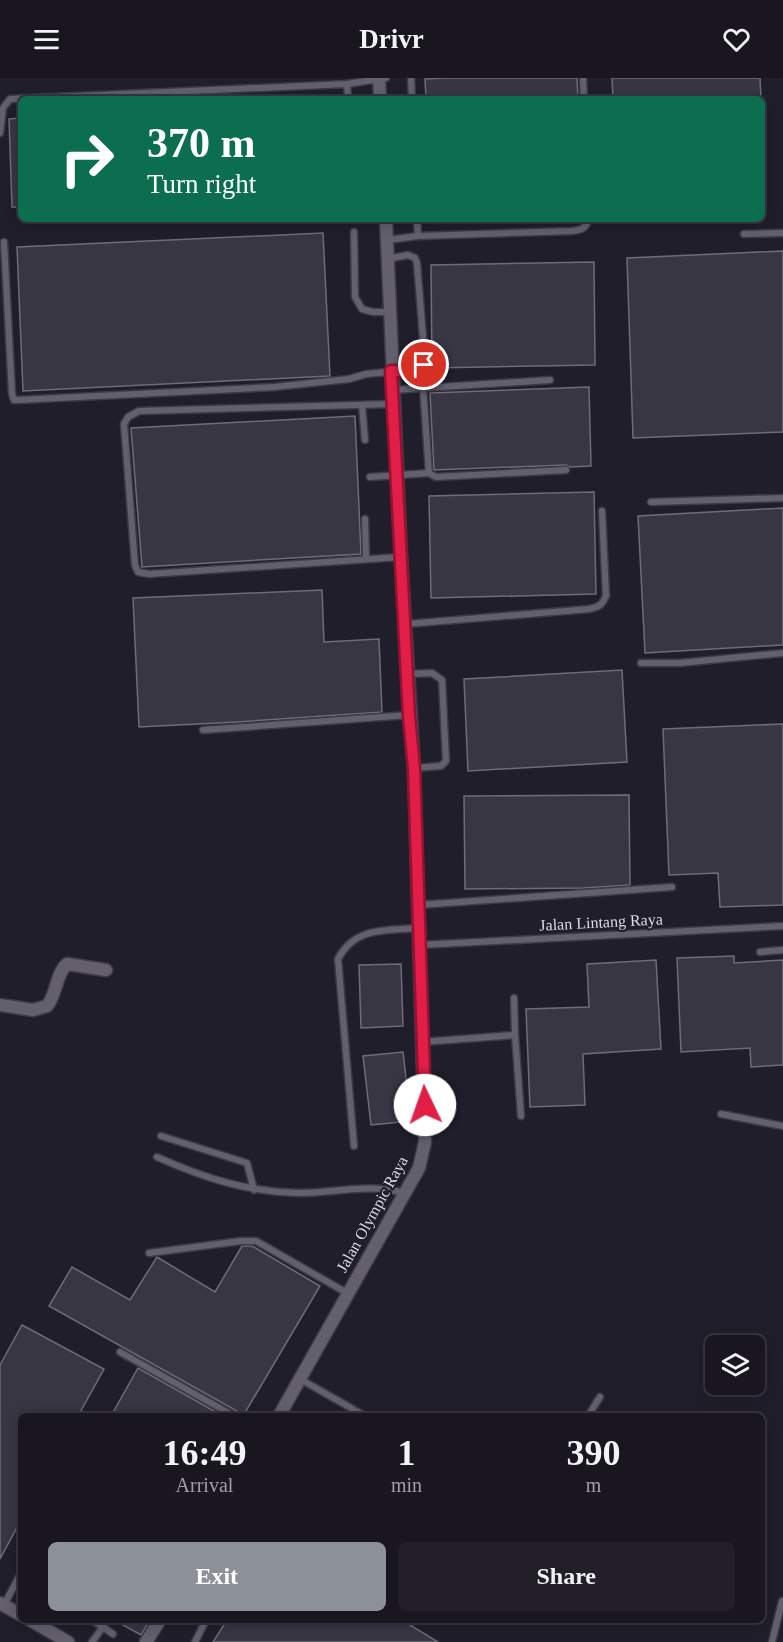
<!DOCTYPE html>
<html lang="en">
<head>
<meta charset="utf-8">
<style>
	:root { --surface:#191620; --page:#221f29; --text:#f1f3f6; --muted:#9f9fa5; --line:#37353e; --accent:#8c9099 }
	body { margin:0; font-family:Georgia,serif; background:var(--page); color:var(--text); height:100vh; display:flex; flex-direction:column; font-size:22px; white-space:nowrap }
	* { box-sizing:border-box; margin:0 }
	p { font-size:20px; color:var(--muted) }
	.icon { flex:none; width:33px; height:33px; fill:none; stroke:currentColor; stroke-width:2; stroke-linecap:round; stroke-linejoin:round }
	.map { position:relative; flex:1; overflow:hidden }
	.sheet { position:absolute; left:18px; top:1335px; width:747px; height:210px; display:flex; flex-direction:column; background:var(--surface); border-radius:9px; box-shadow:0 3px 15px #0003,0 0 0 2px var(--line) }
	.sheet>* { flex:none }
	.top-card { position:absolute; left:18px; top:18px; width:747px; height:126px; border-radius:9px; box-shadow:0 3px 15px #0003,0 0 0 2px var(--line); background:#0b6e4f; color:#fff; overflow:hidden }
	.controls { position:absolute; left:705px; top:1257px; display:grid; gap:12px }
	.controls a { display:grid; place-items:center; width:60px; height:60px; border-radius:9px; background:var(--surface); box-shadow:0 3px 15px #0003,0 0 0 2px var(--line); font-size:30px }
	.pin { position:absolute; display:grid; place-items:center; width:51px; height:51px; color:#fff; margin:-26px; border:3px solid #fff; border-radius:50%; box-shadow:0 2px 6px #0007 }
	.me { position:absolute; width:66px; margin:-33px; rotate:357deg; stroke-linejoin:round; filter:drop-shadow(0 0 4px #0008) }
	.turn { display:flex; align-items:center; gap:21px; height:126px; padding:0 30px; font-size:27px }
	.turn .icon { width:78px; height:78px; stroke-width:2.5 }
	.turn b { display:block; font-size:42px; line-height:51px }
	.eta { display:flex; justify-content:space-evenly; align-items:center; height:102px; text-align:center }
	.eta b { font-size:36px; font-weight:700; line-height:42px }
	.primary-button { display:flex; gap:12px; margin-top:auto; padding:12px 30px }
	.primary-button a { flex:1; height:69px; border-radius:9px; background:var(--accent); color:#fff; font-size:24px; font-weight:700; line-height:69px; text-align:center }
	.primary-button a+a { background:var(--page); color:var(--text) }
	header { display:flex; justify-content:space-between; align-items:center; height:78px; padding:0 30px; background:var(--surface); font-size:27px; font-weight:700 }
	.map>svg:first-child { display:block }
	.building { fill:#393644; stroke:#6f6b7b; stroke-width:1.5 }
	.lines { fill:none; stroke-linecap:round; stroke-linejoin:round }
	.service-casing { stroke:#3d3b45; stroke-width:9 }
	.minor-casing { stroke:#3d3b45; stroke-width:15 }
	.service { stroke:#635f6f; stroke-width:6 }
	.minor { stroke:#635f6f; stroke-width:12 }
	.route-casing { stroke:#92132f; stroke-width:15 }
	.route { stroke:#e11d48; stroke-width:10 }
	.labels { text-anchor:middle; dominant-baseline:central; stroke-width:4.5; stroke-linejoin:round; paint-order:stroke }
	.street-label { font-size:16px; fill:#dddbe3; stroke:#211e2b }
</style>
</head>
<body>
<header><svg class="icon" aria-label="menu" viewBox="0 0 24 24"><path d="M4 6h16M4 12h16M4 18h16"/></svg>Drivr<svg class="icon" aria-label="heart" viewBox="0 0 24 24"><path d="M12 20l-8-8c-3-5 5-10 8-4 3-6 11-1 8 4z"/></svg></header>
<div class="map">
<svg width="783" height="1564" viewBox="0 0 783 1564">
	<rect width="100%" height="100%" fill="#211e2b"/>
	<g class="building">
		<path d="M444 0H577L578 21H426L425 1Z"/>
		<path d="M612 0H760L761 21H613Z"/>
		<path d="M21 40V129H12L9 41Z"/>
		<path d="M323 155 330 298 23 313 17 169Z"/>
		<path d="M783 173V354L633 360 627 180Z"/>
		<path d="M594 184 595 287 432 290 431 187Z"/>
		<path d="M589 309 591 388 570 389 566 387 434 392 430 315Z"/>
		<path d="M355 338 361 476 142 489 131 350Z"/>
		<path d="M594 414 596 516 431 520 429 418Z"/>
		<path d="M783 430V567L645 575 638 438Z"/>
		<path d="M322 512 324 564 379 561 382 634 237 644 139 649 133 520Z"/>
		<path d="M622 592 627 684 468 693 464 601Z"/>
		<path d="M783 646V827L720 829 718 795 669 797 663 651Z"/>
		<path d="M629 717 630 807 583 810 465 811 464 718Z"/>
		<path d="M734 878V885L783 882V987L751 989 750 970 681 974 677 880Z"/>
		<path d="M656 882 661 971 583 976 585 1027 530 1029 526 931 589 929 587 886Z"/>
		<path d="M401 886 403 948 361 950 359 887Z"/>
		<path d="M403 974 411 1043 371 1047 363 978Z"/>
		<path d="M242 1168H252L320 1208 243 1338H239L237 1333 49 1228 72 1189 130 1222 157 1179 215 1214Z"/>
		<path d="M22 1247 104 1291 78 1338H21V1442L0 1481V1287Z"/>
		<path d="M138 1290 223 1338H111Z"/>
		<path d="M114 1542H150L141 1557Z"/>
		<path d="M227 1542H402L438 1564H213Z"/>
	</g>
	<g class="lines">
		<defs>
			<g id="service">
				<path d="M411 0 412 21"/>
				<path d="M583 0 584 21"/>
				<path d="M347 6 348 21"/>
				<path d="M0 55 3 30 10 21 347 6 386 0"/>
				<path d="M417 141 418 158"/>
				<path d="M354 154 355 219 362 231 373 234H389"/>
				<path d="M744 156 783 155"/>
				<path d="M387 162 418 158 572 153C580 152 587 151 588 141"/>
				<path d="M4 164 12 316 14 322H18L274 309 349 301 366 296 421 291 425 284 417 185 415 180 408 177 387 181"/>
				<path d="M393 312 550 302"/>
				<path d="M393 326 139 333 128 339 124 346 135 487 138 494 149 496 400 479"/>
				<path d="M362 328 365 362"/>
				<path d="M429 395 436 399 566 392"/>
				<path d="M370 399 429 395 423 309"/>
				<path d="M651 424 783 420"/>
				<path d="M365 441 366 480"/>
				<path d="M406 546 589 531C599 529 602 527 606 518L602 433"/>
				<path d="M641 585H680L783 575"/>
				<path d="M408 596 432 595 442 602 446 683 441 688 414 690"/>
				<path d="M203 652 409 637"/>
				<path d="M418 827 672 809"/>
				<path d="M420 867 783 848"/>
				<path d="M760 874 783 872"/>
				<path d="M514 920 515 957"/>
				<path d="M422 964 515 957 521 1038"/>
				<path d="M721 1036 783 1048"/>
				<path d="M161 1058 247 1085 254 1112"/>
				<path d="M354 1068 338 881C355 848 387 853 419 850"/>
				<path d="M157 1079C204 1100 247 1114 299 1115 335 1115 368 1105 404 1115"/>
				<path d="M149 1175 241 1163H256L347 1215"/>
				<path d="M120 1274 234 1338"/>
				<path d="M300 1301 365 1338"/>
				<path d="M588 1338 600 1319"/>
				<path d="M4 1527 21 1495"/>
				<path d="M91 1542 103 1549 92 1564"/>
				<path d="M103 1549 113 1556"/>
				<path d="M195 1564 206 1542"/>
				<path d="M772 1564 782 1523"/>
			</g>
			<g id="minor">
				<path d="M379 0 380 21"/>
				<path d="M0 927 33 932 47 928C57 916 56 895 67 886L106 892"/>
				<path d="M279 1338 419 1090 425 1064 414 690 401 479 386 141"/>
				<path d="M0 1525 21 1537"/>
				<path d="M30 1542 68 1564"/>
				<path d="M146 1564 160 1542"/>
			</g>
		</defs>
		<use href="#service" class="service-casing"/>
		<use href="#minor" class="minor-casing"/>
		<use href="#service" class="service"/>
		<use href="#minor" class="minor"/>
	</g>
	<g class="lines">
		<defs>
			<path id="route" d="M424 287C417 295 402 293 391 293L409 638 414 690 425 1027"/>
		</defs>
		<use href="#route" class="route-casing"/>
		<use href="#route" class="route"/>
	</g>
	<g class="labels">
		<g class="street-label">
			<text transform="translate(601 844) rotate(-3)">Jalan Lintang Raya</text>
			<text transform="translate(372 1136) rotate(-61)">Jalan Olympic Raya</text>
		</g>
	</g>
</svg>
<div class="controls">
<a><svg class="icon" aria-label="layers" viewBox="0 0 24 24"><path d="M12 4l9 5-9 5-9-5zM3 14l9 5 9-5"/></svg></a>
</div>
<div class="pin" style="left:424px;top:287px;background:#d93025"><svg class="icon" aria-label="arrive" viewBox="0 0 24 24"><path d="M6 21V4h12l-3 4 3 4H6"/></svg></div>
<svg class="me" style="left:425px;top:1027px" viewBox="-20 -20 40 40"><circle r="19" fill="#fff"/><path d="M0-13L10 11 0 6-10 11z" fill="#e11d48"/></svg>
<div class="top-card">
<div class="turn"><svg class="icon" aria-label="right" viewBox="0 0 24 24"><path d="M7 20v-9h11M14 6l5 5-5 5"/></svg><div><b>370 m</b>Turn right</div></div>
</div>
<section class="sheet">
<div class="eta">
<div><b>16:49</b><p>Arrival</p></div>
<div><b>1</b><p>min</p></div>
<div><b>390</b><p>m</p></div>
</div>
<div class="primary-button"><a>Exit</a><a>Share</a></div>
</section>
</div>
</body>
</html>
